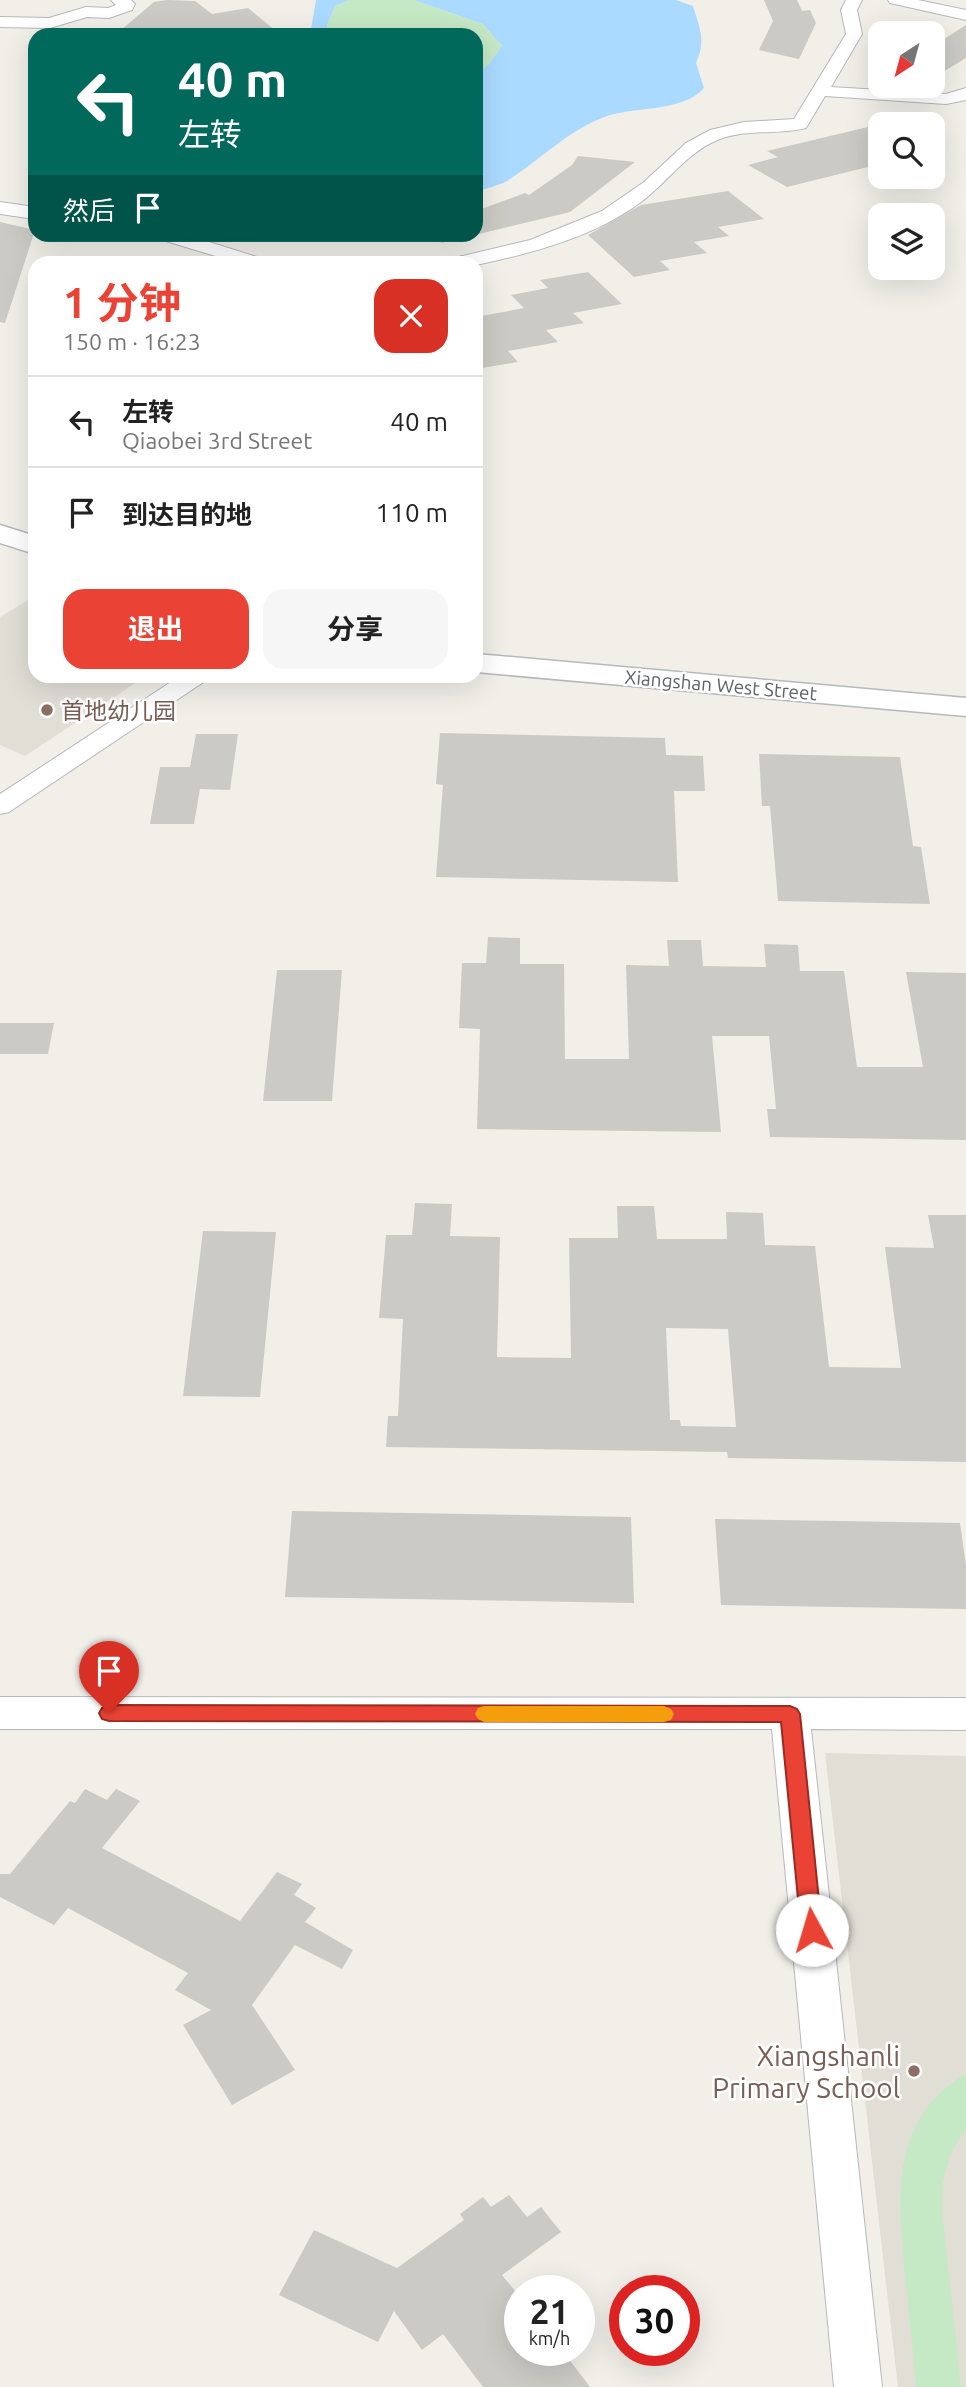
<!DOCTYPE html>
<html lang="zh">
<head>
<meta charset="utf-8">
<style>
	:root { --surface:#fff; --page:#f6f6f6; --text:#222; --muted:#767676; --line:#e0e0e0; --accent:#ea4335 }
	body { margin:0; font-family:Ubuntu,"Noto Sans SC",sans-serif; background:var(--page); color:var(--text); height:100vh; display:flex; flex-direction:column; font-size:26px; white-space:nowrap }
	* { box-sizing:border-box; margin:0 }
	p { font-size:23px; color:var(--muted) }
	.icon { flex:none; width:38px; height:38px; fill:none; stroke:currentColor; stroke-width:2; stroke-linecap:round; stroke-linejoin:round }
	.map { position:relative; flex:1; overflow:hidden }
	.details { position:absolute; left:28px; top:256px; width:455px; height:427px; display:flex; flex-direction:column; background:var(--surface); border-radius:21px; box-shadow:0 7px 28px #0002 }
	.details>* { flex:none }
	.banner { position:absolute; left:28px; top:28px; width:455px; height:214px; border-radius:21px; box-shadow:0 7px 28px #0002; background:#00695c; color:#fff; overflow:hidden }
	.needle { width:46px; rotate:216deg }
	.buttons { position:absolute; left:868px; top:21px; display:grid; gap:14px }
	.buttons a { display:grid; place-items:center; width:77px; height:77px; border-radius:14px; background:var(--surface); box-shadow:0 7px 28px #0002; font-size:35px }
	.speed { position:absolute; left:504px; top:2275px; display:flex; gap:14px; font-size:35px; font-weight:700; text-align:center }
	.speed>* { display:grid; place-content:center; width:91px; height:91px; border-radius:50%; background:var(--surface); box-shadow:0 7px 28px #0002; line-height:1 }
	.speed small { font-size:18px; font-weight:400 }
	.speed .limit { border:10px solid #d22; background:#fff; color:#111 }
	.pin { position:absolute; display:grid; place-items:center; width:60px; height:60px; color:#fff; margin:-72px -30px; border-radius:50% 50% 50% 0; rotate:-45deg; box-shadow:0 0 7px #0007 }
	.pin .icon { rotate:45deg }
	.me { position:absolute; width:77px; margin:-38px; rotate:354deg; stroke-linejoin:round; filter:drop-shadow(0 0 5px #0008) }
	.turn { display:flex; align-items:center; gap:24px; height:147px; padding:0 35px; font-size:32px }
	.turn .icon { width:91px; height:91px; stroke-width:2.5 }
	.turn b { display:block; font-size:49px; line-height:60px }
	.then { display:flex; align-items:center; height:66px; padding:0 35px; background:#0003; gap:14px; font-size:26px }
	.round { display:grid; place-items:center; flex:none; width:74px; height:74px; border-radius:21px; background:var(--page) }
	.head { display:flex; align-items:center; justify-content:space-between; height:119px; padding:0 35px }
	h1 { font-size:42px; font-weight:700; line-height:52px; color:var(--accent) }
	.button { display:flex; gap:14px; margin-top:auto; padding:14px 35px }
	.button a { flex:1; height:80px; border-radius:21px; background:var(--accent); color:#fff; font-size:28px; font-weight:700; line-height:80px; text-align:center }
	.button a+a { background:var(--page); color:var(--text) }
	ul { padding:0; list-style:none }
	li { display:flex; align-items:center; gap:21px; height:91px; padding:0 35px; border-top:2px solid var(--line) }
	li div { flex:1 }
	li b { display:block; font-size:26px }
	li em { font-style:normal }
	.map>svg:first-child { display:block }
	.education { fill:#e1ded6 }
	.green { fill:#c5e8c5 }
	.water { fill:#aadaff }
	.building { fill:#cccac5; fill-rule:evenodd }
	.lines { fill:none; stroke-linecap:round; stroke-linejoin:round }
	.minor-casing { stroke:#b5b8bc; stroke-width:2 }
	.tertiary-casing { stroke:#b5b8bc; stroke-width:3 }
	.minor { fill:#fff; fill-rule:evenodd }
	.tertiary { fill:#fff; fill-rule:evenodd }
	.route { fill:#ea4335; stroke:#982c22; stroke-width:2 }
	.slow { fill:#f59e0b }
	.education-dot { fill:#8d6e63; stroke:#fff; stroke-width:2.5 }
	.labels { text-anchor:middle; dominant-baseline:central; stroke-width:5; stroke-linejoin:round; paint-order:stroke }
	.far-street-label { font-size:19px; fill:#5f6368; stroke:#fff }
	.education-label { font-size:23px; fill:#785e54; stroke:#fff; text-anchor:start }
	.near-education-label { font-size:28px; fill:#785e54; stroke:#fff; text-anchor:end }
</style>
</head>
<body>
<div class="map">
<svg width="966" height="2387" viewBox="0 0 966 2387">
	<rect width="100%" height="100%" fill="#f1efe8"/>
	<g class="education">
		<path d="M35 596V676H146L25 756 0 745V617Z"/>
		<path d="M825 1753 966 1756V2387H898Z"/>
	</g>
	<g class="green">
		<path d="M350 0H414L483 24 502 46 489 64 476 75V35H327V25L335 6Z"/>
		<path d="M966 2074V2128L950 2155 943 2182 942 2211 961 2387H916C913 2350 909 2312 905 2275 898 2199 889 2118 966 2074Z"/>
	</g>
	<g class="water">
		<path d="M316 0H350L335 6 327 25V35H310Z"/>
		<path d="M414 0H676L693 6C700 29 706 41 696 63L704 88C681 114 632 105 602 118 566 132 539 161 507 181 498 186 486 188 476 192V75L489 64 502 46 483 24Z"/>
	</g>
	<g class="building">
		<path d="M167 0 195 1 212 14 248 8 281 35H115L154 2Z"/>
		<path d="M764 0H797L802 11 810 10 816 23 799 59 759 50 773 21Z"/>
		<path d="M966 25V58L933 78V46Z"/>
		<path d="M868 127 880 134V164L787 187 748 165 778 157 767 151Z"/>
		<path d="M578 156 635 162 570 212 441 243 439 234H476V211L525 193 529 195 572 165Z"/>
		<path d="M728 191 764 219 718 227 729 236 694 242 707 253 660 261 670 270 634 277 588 235 641 205Z"/>
		<path d="M0 222 35 230 5 323 0 322Z"/>
		<path d="M588 272 622 304 573 313 584 323 546 330 558 342 508 351 518 362 476 369V317L524 308 511 295 548 288 540 280Z"/>
		<path d="M440 733 665 738 666 755 703 756 705 791H674L678 882 436 877 443 785 436 784Z"/>
		<path d="M196 734H238L230 790 200 789 194 824H150L160 767H190Z"/>
		<path d="M759 754 900 757 913 846 921 847 930 904 778 901 770 806H762Z"/>
		<path d="M488 937 520 938V964H564L565 1059H629L626 965 669 966 667 940H701L703 966 766 967 764 944 798 945 800 971H844L857 1067H923L906 972 966 973V1140L770 1137 767 1109H776L769 1036H712L721 1132 477 1129 480 1029 459 1028 462 963H486Z"/>
		<path d="M277 970H342L332 1101H263Z"/>
		<path d="M0 1023H54L48 1054H0Z"/>
		<path d="M415 1203 452 1204 450 1236 500 1237 497 1357 571 1358 569 1238H618L617 1206H654L657 1239H727L726 1212 763 1213 765 1245 815 1246 829 1367 901 1368 885 1247 934 1248 928 1215H966V1462L728 1458 727 1452 386 1447 388 1416H398L403 1319 379 1318 386 1235H412ZM666 1328 728 1329 736 1427 681 1426 680 1420H670Z"/>
		<path d="M203 1231 276 1232 260 1397 183 1396Z"/>
		<path d="M292 1511 631 1517 634 1603 285 1597Z"/>
		<path d="M715 1519 960 1523 966 1566V1609L721 1605Z"/>
		<path d="M85 1789 107 1800 116 1789 140 1801 102 1848 240 1921 277 1872 302 1884 294 1895 316 1908 305 1922 353 1950 342 1969 295 1945 252 2005 295 2070 232 2105 183 2025 211 2010 175 1990 188 1973 68 1908 54 1925 0 1897V1874H10L70 1801 75 1803Z"/>
		<path d="M509 2195 527 2217 541 2207 561 2232 502 2275 520 2297V2350H562L590 2387H483L443 2334 422 2350 394 2311 378 2342 279 2295 314 2230 397 2268 464 2220 460 2214 483 2197 491 2207Z"/>
	</g>
	<g class="lines">
		<defs>
			<g id="minor">
				<path d="M111 0H131L135 4 132 10 109 18 87 17 50 28 0 27V17L49 18 86 7 108 8 116 5Z"/>
				<path d="M846 0H862L857 10 862 34 831 87 946 94 966 88V100L946 104 825 96 806 128C774 136 742 127 711 143 685 156 665 184 641 202 594 237 533 253 476 265V262H451L454 258 530 240 602 211 644 182 686 143 710 130 744 122 794 119 846 34 841 10Z"/>
				<path d="M888 0H918L966 10V20L890 3Z"/>
				<path d="M0 202 35 207V219L0 214Z"/>
				<path d="M154 234H184L260 258 263 262H235L156 238Z"/>
				<path d="M180 676H208L205 681 9 812 0 814V794Z"/>
				<path d="M0 1697 966 1698V1730L811 1729 882 2387H834L772 1729H0Z"/>
			</g>
			<g id="tertiary">
				<path d="M0 525 35 536V554L0 543Z"/>
				<path d="M476 654 966 698V716L476 672Z"/>
			</g>
		</defs>
		<use href="#minor" class="minor-casing"/>
		<use href="#tertiary" class="tertiary-casing"/>
		<use href="#minor" class="minor"/>
		<use href="#tertiary" class="tertiary"/>
	</g>
	<path class="route" d="M109 1705 790 1706 797 1709 800 1714 822 1930 819 1936 812 1939 804 1936 801 1930 781 1722 109 1721 102 1719 99 1713 102 1708Z"/>
	<path class="slow" d="M484 1706H664L671 1709 674 1714 671 1720 664 1722H484L478 1719 475 1714 478 1708Z"/>
	<g class="education-dot">
		<circle cx="47" cy="710" r="7"/>
		<circle cx="914" cy="2071" r="7"/>
	</g>
	<g class="labels">
		<g class="far-street-label">
			<text transform="translate(721 685) rotate(5)">Xiangshan West Street</text>
		</g>
		<g class="education-label">
			<text x="61" y="710">首地幼儿园</text>
		</g>
		<g class="near-education-label">
			<text x="900" y="2055">Xiangshanli<tspan x="900" dy="32">Primary School</tspan></text>
		</g>
	</g>
</svg>
<div class="buttons">
<a><svg class="needle" viewBox="-14 -14 28 28"><path d="M0-13l5 13h-10z" fill="#e53935"/><path d="M0 13l5-13h-10z" fill="#767676"/></svg></a>
<a><svg class="icon" aria-label="search" viewBox="0 0 24 24"><circle cx="10" cy="10" r="6"/><path d="M15 15l6 6"/></svg></a>
<a><svg class="icon" aria-label="layers" viewBox="0 0 24 24"><path d="M12 4l9 5-9 5-9-5zM3 14l9 5 9-5"/></svg></a>
</div>
<div class="speed"><div>21<small>km/h</small></div><div class="limit">30</div></div>
<div class="pin" style="left:109px;top:1713px;background:#d93025"><svg class="icon" aria-label="arrive" viewBox="0 0 24 24"><path d="M6 21V4h12l-3 4 3 4H6"/></svg></div>
<svg class="me" style="left:812px;top:1930px" viewBox="-20 -20 40 40"><circle r="19" fill="#fff"/><path d="M0-13L10 11 0 6-10 11z" fill="#ea4335"/></svg>
<div class="banner">
<div class="turn"><svg class="icon" aria-label="left" viewBox="0 0 24 24"><path d="M17 20v-9H6M10 6l-5 5 5 5"/></svg><div><b>40 m</b>左转</div></div>
<div class="then">然后<svg class="icon" aria-label="arrive" viewBox="0 0 24 24"><path d="M6 21V4h12l-3 4 3 4H6"/></svg></div>
</div>
<section class="details">
<div class="head"><div><h1>1 分钟</h1><p>150 m · 16:23</p></div><a class="round" style="background:#d93025;color:#fff"><svg class="icon" aria-label="close" viewBox="0 0 24 24"><path d="M6 6l12 12M18 6L6 18"/></svg></a></div>
<ul>
<li><svg class="icon" aria-label="left" viewBox="0 0 24 24"><path d="M17 20v-9H6M10 6l-5 5 5 5"/></svg><div><b>左转</b><p>Qiaobei 3rd Street</p></div><em>40 m</em></li>
<li><svg class="icon" aria-label="arrive" viewBox="0 0 24 24"><path d="M6 21V4h12l-3 4 3 4H6"/></svg><div><b>到达目的地</b></div><em>110 m</em></li>
</ul>
<div class="button"><a>退出</a><a>分享</a></div>
</section>
</div>
</body>
</html>
